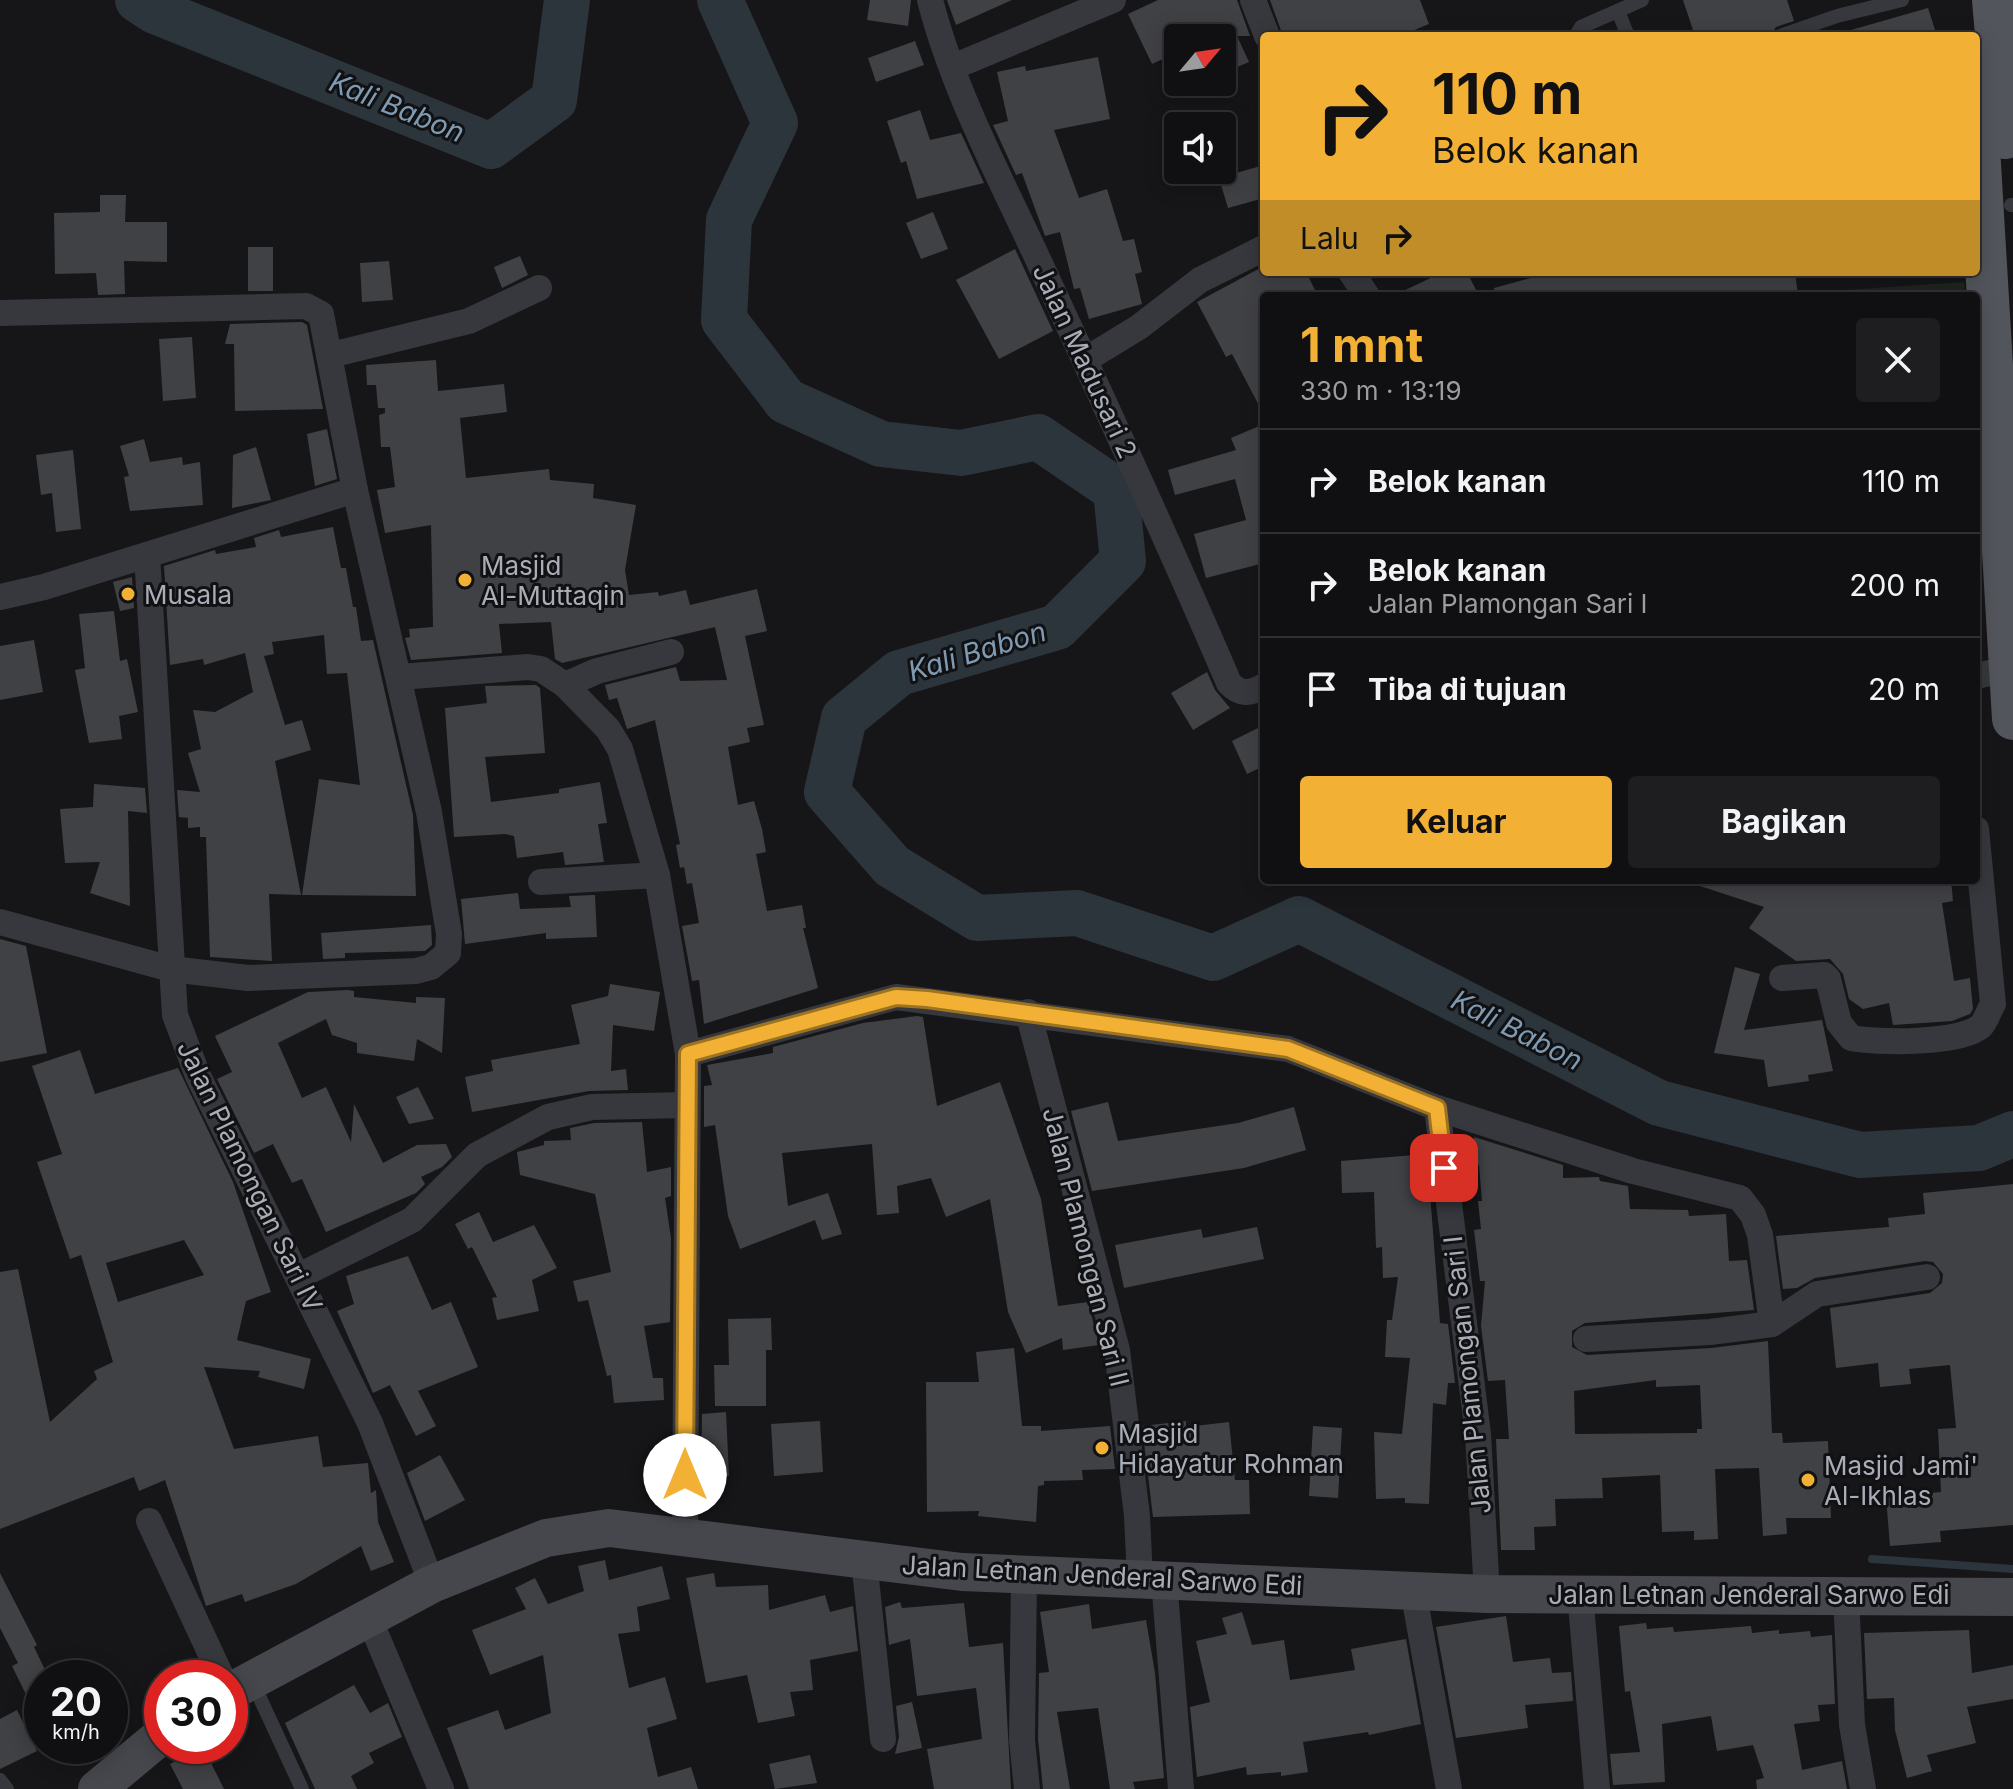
<!DOCTYPE html>
<html lang="id">
<head>
<meta charset="utf-8">
<style>
	:root { --surface:#101012; --page:#1e1e20; --text:#f1f3f6; --muted:#9c9d9f; --line:#303032; --accent:#f2b134 }
	body { margin:0; font-family:Inter,sans-serif; background:var(--page); color:var(--text); height:100vh; display:flex; flex-direction:column; font-size:30px; white-space:nowrap }
	* { box-sizing:border-box; margin:0 }
	p { font-size:26px; color:var(--muted) }
	.icon { flex:none; width:44px; height:44px; fill:none; stroke:currentColor; stroke-width:2; stroke-linecap:round; stroke-linejoin:round }
	.map { position:relative; flex:1; overflow:hidden }
	.sheet { position:absolute; left:1260px; top:292px; width:720px; height:592px; display:flex; flex-direction:column; background:var(--surface); border-radius:8px; box-shadow:0 4px 20px #0003,0 0 0 2px var(--line) }
	.sheet>* { flex:none }
	.banner { position:absolute; left:1260px; top:32px; width:720px; height:244px; border-radius:8px; box-shadow:0 4px 20px #0003,0 0 0 2px var(--line); background:#f2b134; color:#111; overflow:hidden }
	.needle { width:52px; rotate:61deg }
	.tools { position:absolute; left:1164px; top:24px; display:grid; gap:16px }
	.tools a { display:grid; place-items:center; width:72px; height:72px; border-radius:8px; background:var(--surface); box-shadow:0 4px 20px #0003,0 0 0 2px var(--line); font-size:40px }
	.speed { position:absolute; left:24px; top:1660px; display:flex; gap:16px; font-size:40px; font-weight:700; text-align:center }
	.speed>* { display:grid; place-content:center; width:104px; height:104px; border-radius:50%; background:var(--surface); box-shadow:0 4px 20px #0003,0 0 0 2px var(--line); line-height:1 }
	.speed small { font-size:20px; font-weight:400 }
	.speed .limit { border:12px solid #d22; background:#fff; color:#111 }
	.pin { position:absolute; display:grid; place-items:center; width:68px; height:68px; color:#fff; margin:-34px; border-radius:16px; box-shadow:0 4px 12px #0006 }
	.me { position:absolute; width:88px; margin:-44px; rotate:0deg; stroke-linejoin:round; filter:drop-shadow(0 0 6px #0008) }
	.turn { display:flex; align-items:center; gap:28px; height:168px; padding:0 40px; font-size:36px }
	.turn .icon { width:104px; height:104px; stroke-width:2.5 }
	.turn b { display:block; font-size:56px; line-height:68px }
	.then { display:flex; align-items:center; height:76px; padding:0 40px; background:#0003; gap:16px; font-size:30px }
	.round { display:grid; place-items:center; flex:none; width:84px; height:84px; border-radius:8px; background:var(--page) }
	.overview { display:flex; align-items:center; justify-content:space-between; height:136px; padding:0 40px }
	h1 { font-size:48px; font-weight:700; line-height:60px; color:var(--accent) }
	.button { display:flex; gap:16px; margin-top:auto; padding:16px 40px }
	.button a { flex:1; height:92px; border-radius:8px; background:var(--accent); color:#111; font-size:32px; font-weight:700; line-height:92px; text-align:center }
	.button a+a { background:var(--page); color:var(--text) }
	ul { padding:0; list-style:none }
	li { display:flex; align-items:center; gap:24px; height:104px; padding:0 40px; border-top:2px solid var(--line) }
	li div { flex:1 }
	li b { display:block; font-size:30px }
	li em { font-style:normal }
	.map>svg:first-child { display:block }
	.green { fill:#1e261f }
	.lines { fill:none; stroke-linecap:round; stroke-linejoin:round }
	.stream { stroke:#2c353c; stroke-width:8 }
	.river { stroke:#2c353c; stroke-width:46 }
	.building { fill:#404145; fill-rule:evenodd }
	.service { stroke:#37383d; stroke-width:14 }
	.minor { stroke:#37383d; stroke-width:26 }
	.secondary { stroke:#45474d; stroke-width:38 }
	.primary { stroke:#53555c; stroke-width:42 }
	.route-casing { stroke:#9d7322; stroke-width:20 }
	.route { stroke:#f2b134; stroke-width:14 }
	.poi-dot { fill:#f2b134; stroke:#111113; stroke-width:3 }
	.labels { text-anchor:middle; dominant-baseline:central; stroke-width:6; stroke-linejoin:round; paint-order:stroke }
	.street-label { font-size:26px; fill:#a8adb8; stroke:#111113 }
	.poi-label { font-size:26px; fill:#a8adb8; stroke:#111113; text-anchor:start }
	.water-label { font-size:28px; font-style:italic; fill:#7f9bb3; stroke:#111113 }
</style>
</head>
<body>
<div class="map">
<svg width="2013" height="1789" viewBox="0 0 2013 1789">
	<rect width="100%" height="100%" fill="#161618"/>
	<path class="green" d="M1964 282 1965 296H1845V290Z"/>
	<g class="lines">
		<path class="stream" d="M1872 1559 2013 1569"/>
		<g class="river">
			<path d="M138 0 155 11 491 146 554 100 567 0"/>
			<path d="M720 0 775 123 729 220 724 320 786 401 881 444 961 453 1038 437 1116 490 1123 561 1057 627 899 673 844 718 827 792 892 866 977 918 1077 913 1213 958 1299 919 1659 1103 1860 1155 1979 1148 2013 1134"/>
		</g>
	</g>
	<g class="building">
		<path d="M870 0H911L908 26 867 20Z"/>
		<path d="M947 0H1012L956 25Z"/>
		<path d="M1158 0H1237L1250 36H1237L1249 62 1228 71 1222 57V38H1178V52L1152 64 1128 14Z"/>
		<path d="M1270 0H1420L1429 24 1400 36H1283Z"/>
		<path d="M1683 0H1787L1794 21 1776 27 1770 36H1695Z"/>
		<path d="M1928 8 1937 36H1852L1851 30Z"/>
		<path d="M915 41 924 65 876 82 868 58Z"/>
		<path d="M1098 57 1110 119 1054 130 1079 198 1107 189 1123 241 1134 239 1142 272 1135 274 1142 304 1089 319 1080 288 1074 289 1060 232 1045 236 1022 173 1016 175 993 125 1008 121 997 72 1025 66 1026 71Z"/>
		<path d="M920 110 930 140 961 133 984 183 917 199 906 161 901 163 887 121Z"/>
		<path d="M1264 165V198L1228 208 1219 178Z"/>
		<path d="M100 195H126L125 222H167V262L124 261 125 294 98 295 96 273 55 274 54 213 100 212Z"/>
		<path d="M933 212 948 249 921 259 906 223Z"/>
		<rect x="248" y="247" width="25" height="44"/>
		<path d="M1015 249 1053 331 999 359 956 280Z"/>
		<path d="M520 256 528 275 502 288 494 267Z"/>
		<path d="M389 261 393 300 362 302 360 263Z"/>
		<path d="M1264 266V272H1306L1318 296H1264V415L1232 354 1226 357 1197 302Z"/>
		<path d="M1443 272H1467L1479 296H1393Z"/>
		<path d="M1553 272H1795L1798 296H1495L1494 288Z"/>
		<path d="M302 322 307 325 323 409 235 411 234 344H225L230 324Z"/>
		<path d="M192 337 196 398 163 401 159 339Z"/>
		<path d="M436 360 438 391 504 384 507 412 460 418 466 478 549 469 550 480 594 484 593 498 636 505 625 570 629 595 658 592 659 596 686 590 690 605 757 589 767 631 745 636 764 725 747 728 750 742 728 747 738 805 754 801 762 829 766 852 756 854 767 911 802 905 806 928H803L818 988 704 1024 699 980 692 981 682 926 699 923 692 883 687 884 684 867 680 868 676 845 680 844 655 720 627 729 617 698 609 700 605 685 676 667 680 681 727 680 715 627 562 663 555 659 551 622 499 624 502 653 411 660 405 638 410 637 409 629 433 627 431 525 385 533 377 490 395 487 390 447H381L379 415 385 413V408H378L376 385H367L366 365Z"/>
		<path d="M1264 424V563L1206 578 1194 534 1246 520 1235 479 1175 495 1168 470 1236 450 1231 438Z"/>
		<path d="M327 429 337 479 315 486 307 434Z"/>
		<path d="M144 439 150 462 182 457 183 465 200 462 203 505 130 511 124 477 129 476 120 446Z"/>
		<path d="M256 447 271 500 232 508 233 455Z"/>
		<path d="M73 450 81 529 56 532 52 493 41 495 36 455Z"/>
		<path d="M333 527 341 568H346L353 607H356L361 641 373 640 413 815 416 896 302 895 319 779 360 785 347 673 327 674 324 635 272 642 274 654 264 656 285 725 302 720 311 750 275 761 301 895 269 894 272 961 210 957 206 837H200V827L188 828V818L179 817 177 790 200 792 188 753 201 749 193 710 215 712 253 692 245 653 204 665 203 659 170 665 164 566 215 550 216 554 256 547 254 538 279 530 281 537Z"/>
		<path d="M132 577 134 608 120 611 113 582Z"/>
		<path d="M114 611 120 661 127 659 138 712 119 716 122 739 89 743 75 670 85 668 79 614Z"/>
		<path d="M34 640 43 692 0 700V646Z"/>
		<path d="M1207 672 1215 690 1230 708 1193 730 1171 693Z"/>
		<path d="M536 685 540 688 545 753 485 757 491 802 559 793V789L600 782 607 823 598 824 604 862 565 865 563 852 517 858 514 836 505 834 454 837 445 708 487 703 485 686Z"/>
		<path d="M1258 728 1264 741V766L1247 774 1232 741Z"/>
		<path d="M94 784 145 788 147 813 128 811 130 906 90 893 100 862 65 863 60 809 93 807Z"/>
		<path d="M1695 880H1951L1953 901 1942 903 1954 981 1970 978 1973 1009 1970 1014 1952 1021 1893 1025 1889 1003 1863 1009 1849 999 1843 974 1830 959 1796 961 1749 928 1764 907 1694 884Z"/>
		<path d="M518 893 520 909 571 907 569 896 595 895 597 937 546 939V933L465 944 461 899Z"/>
		<path d="M431 925 432 945 425 951 345 953V958L323 959 321 933Z"/>
		<path d="M0 939 26 946 47 1053 0 1062Z"/>
		<path d="M1735 967 1760 974 1744 1030 1822 1020 1833 1071 1808 1075 1809 1081 1768 1087 1764 1060 1714 1053Z"/>
		<path d="M610 984 660 992 654 1031 613 1025 611 1071 626 1069 628 1090 589 1091 472 1112 465 1077 493 1071 491 1060 580 1044 571 1005 608 996Z"/>
		<path d="M348 990 354 991V997L416 1003V997L445 998 442 1053 417 1039 414 1061 357 1053V1043L332 1035 326 1019 278 1043 302 1098 326 1087 351 1142 354 1104 383 1163 417 1145 446 1144 452 1157 442 1167 421 1177 425 1184 416 1193 326 1232 302 1179 292 1183 273 1144 254 1153 217 1079 232 1072 215 1036 308 992Z"/>
		<path d="M917 1016 923 1017 937 1106 1000 1082 1041 1199 1058 1306 1088 1302 1099 1345 1063 1350 1062 1338 1026 1353 1008 1312 990 1199 946 1217 931 1178 897 1186 899 1213 877 1215 872 1144 782 1153 788 1206 828 1193 842 1234 822 1240 815 1220 740 1249 728 1216 715 1125 704 1127V1086L712 1085 707 1065 773 1053V1047L863 1023Z"/>
		<path d="M80 1050 95 1094 178 1068 233 1182 271 1292 246 1301 237 1340 311 1359 304 1389 258 1377 260 1371 204 1367 234 1449 318 1436 323 1467 368 1463 371 1493 376 1490 378 1522 394 1562 371 1571 361 1546 296 1584 245 1602 242 1594 206 1606 165 1480 139 1491 134 1477 0 1529V1272L18 1269 50 1422 97 1379 94 1371 113 1362 81 1255 70 1259 37 1162 62 1154 32 1066ZM184 1240 204 1275 118 1302 106 1263Z"/>
		<path d="M418 1087 434 1119 409 1124 396 1097Z"/>
		<path d="M1108 1102 1118 1141 1238 1123 1294 1107 1306 1150 1244 1168 1092 1191 1071 1111Z"/>
		<path d="M642 1122 647 1172 671 1167V1196L665 1198 671 1238 670 1322 644 1326 653 1378H663L664 1400 614 1403 611 1375 607 1376 588 1300 578 1302 573 1281 611 1272 595 1194 520 1175 517 1152 544 1145V1141L571 1140 570 1128 594 1123Z"/>
		<path d="M1474 1137 1563 1165V1178L1599 1177 1600 1181 1628 1186 1630 1209 1688 1210 1689 1216 1726 1214 1729 1261 1747 1260 1754 1310 1585 1323 1572 1331V1347L1587 1355 1711 1348 1768 1341 1772 1433H1782L1783 1443 1828 1441 1831 1518H1786L1787 1534 1763 1536 1759 1468 1715 1469 1718 1539 1694 1540V1531L1662 1532 1660 1475 1602 1478 1603 1498 1555 1499 1556 1526 1534 1527 1535 1550H1501L1496 1439H1509L1505 1380 1488 1381 1481 1326 1485 1281H1480L1474 1230 1481 1229 1478 1201H1482L1479 1165 1472 1164ZM1656 1380V1387L1700 1385 1702 1429H1697V1433L1575 1434 1574 1391Z"/>
		<path d="M1427 1154 1440 1323 1448 1324 1455 1383H1448L1446 1405 1433 1403 1429 1504 1405 1503V1498L1376 1499 1374 1432 1402 1434 1410 1358 1385 1357 1387 1320H1392L1398 1277 1383 1278 1382 1247 1376 1248 1374 1192 1342 1193 1341 1161Z"/>
		<path d="M2013 1184V1525L1940 1531 1941 1542 1890 1546 1886 1497 1941 1492 1938 1429 1956 1428 1950 1365 1909 1369 1911 1384 1880 1387 1878 1363 1836 1368 1830 1308 1930 1293 1942 1283 1943 1274 1933 1262 1925 1261 1815 1278 1797 1288 1783 1289 1776 1236 1889 1227 1888 1218 1925 1214 1923 1193Z"/>
		<path d="M479 1212 493 1242 534 1225 557 1268 532 1280 539 1311 497 1320 492 1298 497 1297 472 1247 468 1249 455 1224Z"/>
		<path d="M1257 1227 1264 1259 1124 1288 1115 1245 1201 1229 1203 1238Z"/>
		<path d="M408 1256 432 1310 451 1302 478 1367 418 1391 436 1426 416 1436 390 1385 373 1393 337 1311 354 1304 346 1276Z"/>
		<path d="M771 1318 772 1350H766V1406H715L714 1365H729L728 1319Z"/>
		<path d="M1014 1348 1022 1426H1041V1431L1110 1426 1115 1469 1082 1470 1083 1480 1044 1481V1485L1038 1486 1036 1522 978 1516 979 1511 927 1512 926 1382H979L976 1352Z"/>
		<path d="M726 1412 729 1476 701 1477 702 1414Z"/>
		<path d="M820 1421 823 1472 774 1476 771 1424Z"/>
		<path d="M1186 1421V1427L1229 1422 1235 1480H1249L1250 1514 1153 1517 1142 1426Z"/>
		<path d="M1313 1426 1342 1428 1338 1498 1309 1496Z"/>
		<path d="M440 1455 465 1500 425 1521 407 1473Z"/>
		<path d="M605 1560 609 1580 662 1566 670 1599 637 1607 640 1631 618 1634 629 1688 665 1677 677 1719 647 1728 658 1777 691 1767 698 1789H469L447 1728 498 1710 505 1730 551 1713 543 1655 490 1675 472 1630 526 1609 515 1588 535 1578 548 1604 584 1591 578 1566Z"/>
		<path d="M0 1573 37 1645 34 1647 49 1678H42V1727L12 1666 18 1663 0 1628Z"/>
		<path d="M714 1573 716 1587 768 1585 769 1610 825 1595 830 1612 853 1606 858 1651 810 1660 813 1690 790 1692 795 1716 758 1723 747 1675 706 1683 686 1578Z"/>
		<path d="M900 1602 902 1608 964 1603 969 1647 1003 1643 1011 1789H934L927 1749 982 1739 976 1688 917 1696 910 1639 889 1645 885 1607Z"/>
		<path d="M1089 1604 1092 1629 1146 1620 1155 1673 1164 1778 1133 1782 1135 1789H1110L1098 1708 1057 1712 1070 1789H1043L1038 1739 1039 1673 1049 1672 1040 1612Z"/>
		<path d="M1242 1612 1252 1645 1284 1640 1290 1680 1355 1670 1351 1649 1406 1639 1421 1724 1369 1735 1368 1732 1303 1742 1308 1772 1281 1776V1772L1247 1775 1246 1767 1197 1777 1190 1707 1210 1702 1196 1641 1227 1634 1222 1618Z"/>
		<path d="M1506 1616 1513 1662 1550 1658 1552 1673 1571 1672 1573 1701 1525 1705 1528 1728 1456 1738 1436 1627Z"/>
		<path d="M1646 1623 1647 1629 1673 1627 1674 1632 1751 1626 1752 1633 1779 1630V1634L1810 1631 1811 1637 1832 1635 1835 1704 1818 1705 1820 1721 1794 1724 1802 1770 1842 1761 1847 1789H1757L1756 1780 1764 1778 1753 1745 1717 1751 1711 1716 1662 1724 1665 1782 1613 1785 1610 1754 1640 1752 1630 1691 1625 1692 1619 1626Z"/>
		<path d="M1969 1630 1972 1673 2013 1665V1699L1967 1707 1976 1743 1927 1755 1932 1771 1907 1778 1895 1730 1894 1698 1867 1699 1864 1633Z"/>
		<path d="M354 1685 370 1713 388 1703 402 1737 369 1753 374 1763 351 1776 357 1789H315L285 1723Z"/>
		<path d="M912 1702 922 1748 895 1754 899 1737 896 1706Z"/>
		<path d="M17 1710 37 1751 0 1769V1719Z"/>
		<path d="M203 1747 224 1789H183L170 1764Z"/>
		<path d="M810 1755 817 1783 775 1789 769 1764Z"/>
	</g>
	<g class="lines">
		<g class="service">
			<path d="M1618 11 1628 36"/>
			<path d="M1576 36 1581 27 1642 0"/>
			<path d="M1780 36 1837 16 1902 0"/>
			<path d="M2011 205H2013"/>
			<path d="M252 1681 302 1789"/>
			<path d="M0 1780 7 1789"/>
		</g>
		<g class="minor">
			<path d="M930 0C954 93 1002 181 1042 268 1106 406 1169 543 1229 683 1240 695 1250 694 1264 686"/>
			<path d="M1253 0 1267 36"/>
			<path d="M953 67 1113 0"/>
			<path d="M1351 272 1367 296"/>
			<path d="M0 313 306 306 321 314 355 490 429 812 449 934 448 953 431 967 416 971 248 978 171 969 0 922"/>
			<path d="M331 355 469 321 539 288"/>
			<path d="M1085 360 1139 327 1200 280 1264 248"/>
			<path d="M147 555 175 1015 198 1076 370 1423 432 1584"/>
			<path d="M0 597 44 587 355 490"/>
			<path d="M1976 676 2008 669"/>
			<path d="M400 677 528 667 541 669 565 685 608 729 620 749 657 875 688 1054 685 1537"/>
			<path d="M565 685 597 671 671 652"/>
			<path d="M541 882 657 875"/>
			<path d="M1782 978 1824 975 1828 979 1839 1023 1851 1038C1877 1043 1961 1044 1981 1026 1986 1021 1989 1010 1993 1004L1976 829"/>
			<path d="M1028 1012 1117 1350 1137 1516 1140 1579"/>
			<path d="M688 1054 896 997 1288 1049 1437 1108 1633 1171 1740 1198 1753 1215 1760 1235 1772 1324"/>
			<path d="M1437 1108 1478 1434 1487 1594"/>
			<path d="M299 1276 412 1220 477 1155 548 1117 592 1107 687 1105"/>
			<path d="M1586 1339 1710 1332 1772 1324 1817 1294 1927 1277"/>
			<path d="M149 1521 222 1678"/>
			<path d="M864 1560 883 1739"/>
			<path d="M1024 1575 1022 1740 1027 1789"/>
			<path d="M1164 1580 1181 1789"/>
			<path d="M1413 1590 1449 1789"/>
			<path d="M1580 1593 1597 1789"/>
			<path d="M1846 1595 1852 1725 1863 1789"/>
			<path d="M369 1618 441 1789"/>
		</g>
		<g class="secondary">
			<path d="M230 1692 432 1584 546 1538 609 1528 962 1572 1487 1594 2013 1597"/>
			<path d="M97 1789 162 1735"/>
		</g>
		<g class="primary">
			<path d="M1993 0 2005 138"/>
			<path d="M1976 97 2013 719"/>
		</g>
	</g>
	<g class="lines">
		<defs>
			<path id="route" d="M685 1475 688 1054 896 997 927 999 1288 1049 1437 1108 1444 1168"/>
		</defs>
		<use href="#route" class="route-casing"/>
		<use href="#route" class="route"/>
	</g>
	<g class="poi-dot">
		<circle cx="465" cy="580" r="8"/>
		<circle cx="128" cy="594" r="8"/>
		<circle cx="1102" cy="1448" r="8"/>
		<circle cx="1808" cy="1480" r="8"/>
	</g>
	<g class="labels">
		<g class="street-label">
			<text transform="translate(1085 361) rotate(65)">Jalan Madusari 2</text>
			<text transform="translate(250 1176) rotate(64)">Jalan Plamongan Sari IV</text>
			<text transform="translate(1086 1247) rotate(76)">Jalan Plamongan Sari II</text>
			<text transform="translate(1467 1375) rotate(-96)">Jalan Plamongan Sari I</text>
			<text transform="translate(1102 1575) rotate(3)">Jalan Letnan Jenderal Sarwo Edi</text>
			<text x="1749" y="1594">Jalan Letnan Jenderal Sarwo Edi</text>
		</g>
		<g class="poi-label">
			<text x="481" y="565">Masjid<tspan x="481" dy="30">Al-Muttaqin</tspan></text>
			<text x="144" y="594">Musala</text>
			<text x="1118" y="1433">Masjid<tspan x="1118" dy="30">Hidayatur Rohman</tspan></text>
			<text x="1824" y="1465">Masjid Jami'<tspan x="1824" dy="30">Al-Ikhlas</tspan></text>
		</g>
		<g class="water-label">
			<text transform="translate(397 107) rotate(22)">Kali Babon</text>
			<text transform="translate(977 651) rotate(-17)">Kali Babon</text>
			<text transform="translate(1517 1030) rotate(27)">Kali Babon</text>
		</g>
	</g>
</svg>
<div class="tools">
<a><svg class="needle" viewBox="-14 -14 28 28"><path d="M0-13l5 13h-10z" fill="#e53935"/><path d="M0 13l5-13h-10z" fill="#9c9d9f"/></svg></a>
<a><svg class="icon" aria-label="sound" viewBox="0 0 24 24"><path d="M4 9h4l5-4v14l-5-4H4zM17 9q2 3 0 6"/></svg></a>
</div>
<div class="speed"><div>20<small>km/h</small></div><div class="limit">30</div></div>
<div class="pin" style="left:1444px;top:1168px;background:#d93025"><svg class="icon" aria-label="arrive" viewBox="0 0 24 24"><path d="M6 21V4h12l-3 4 3 4H6"/></svg></div>
<svg class="me" style="left:685px;top:1475px" viewBox="-20 -20 40 40"><circle r="19" fill="#fff"/><path d="M0-13L10 11 0 6-10 11z" fill="#f2b134"/></svg>
<div class="banner">
<div class="turn"><svg class="icon" aria-label="right" viewBox="0 0 24 24"><path d="M7 20v-9h11M14 6l5 5-5 5"/></svg><div><b>110 m</b>Belok kanan</div></div>
<div class="then">Lalu<svg class="icon" aria-label="right" viewBox="0 0 24 24"><path d="M7 20v-9h11M14 6l5 5-5 5"/></svg></div>
</div>
<section class="sheet">
<div class="overview"><div><h1>1 mnt</h1><p>330 m · 13:19</p></div><a class="round"><svg class="icon" aria-label="close" viewBox="0 0 24 24"><path d="M6 6l12 12M18 6L6 18"/></svg></a></div>
<ul>
<li><svg class="icon" aria-label="right" viewBox="0 0 24 24"><path d="M7 20v-9h11M14 6l5 5-5 5"/></svg><div><b>Belok kanan</b></div><em>110 m</em></li>
<li><svg class="icon" aria-label="right" viewBox="0 0 24 24"><path d="M7 20v-9h11M14 6l5 5-5 5"/></svg><div><b>Belok kanan</b><p>Jalan Plamongan Sari I</p></div><em>200 m</em></li>
<li><svg class="icon" aria-label="arrive" viewBox="0 0 24 24"><path d="M6 21V4h12l-3 4 3 4H6"/></svg><div><b>Tiba di tujuan</b></div><em>20 m</em></li>
</ul>
<div class="button"><a>Keluar</a><a>Bagikan</a></div>
</section>
</div>
</body>
</html>
